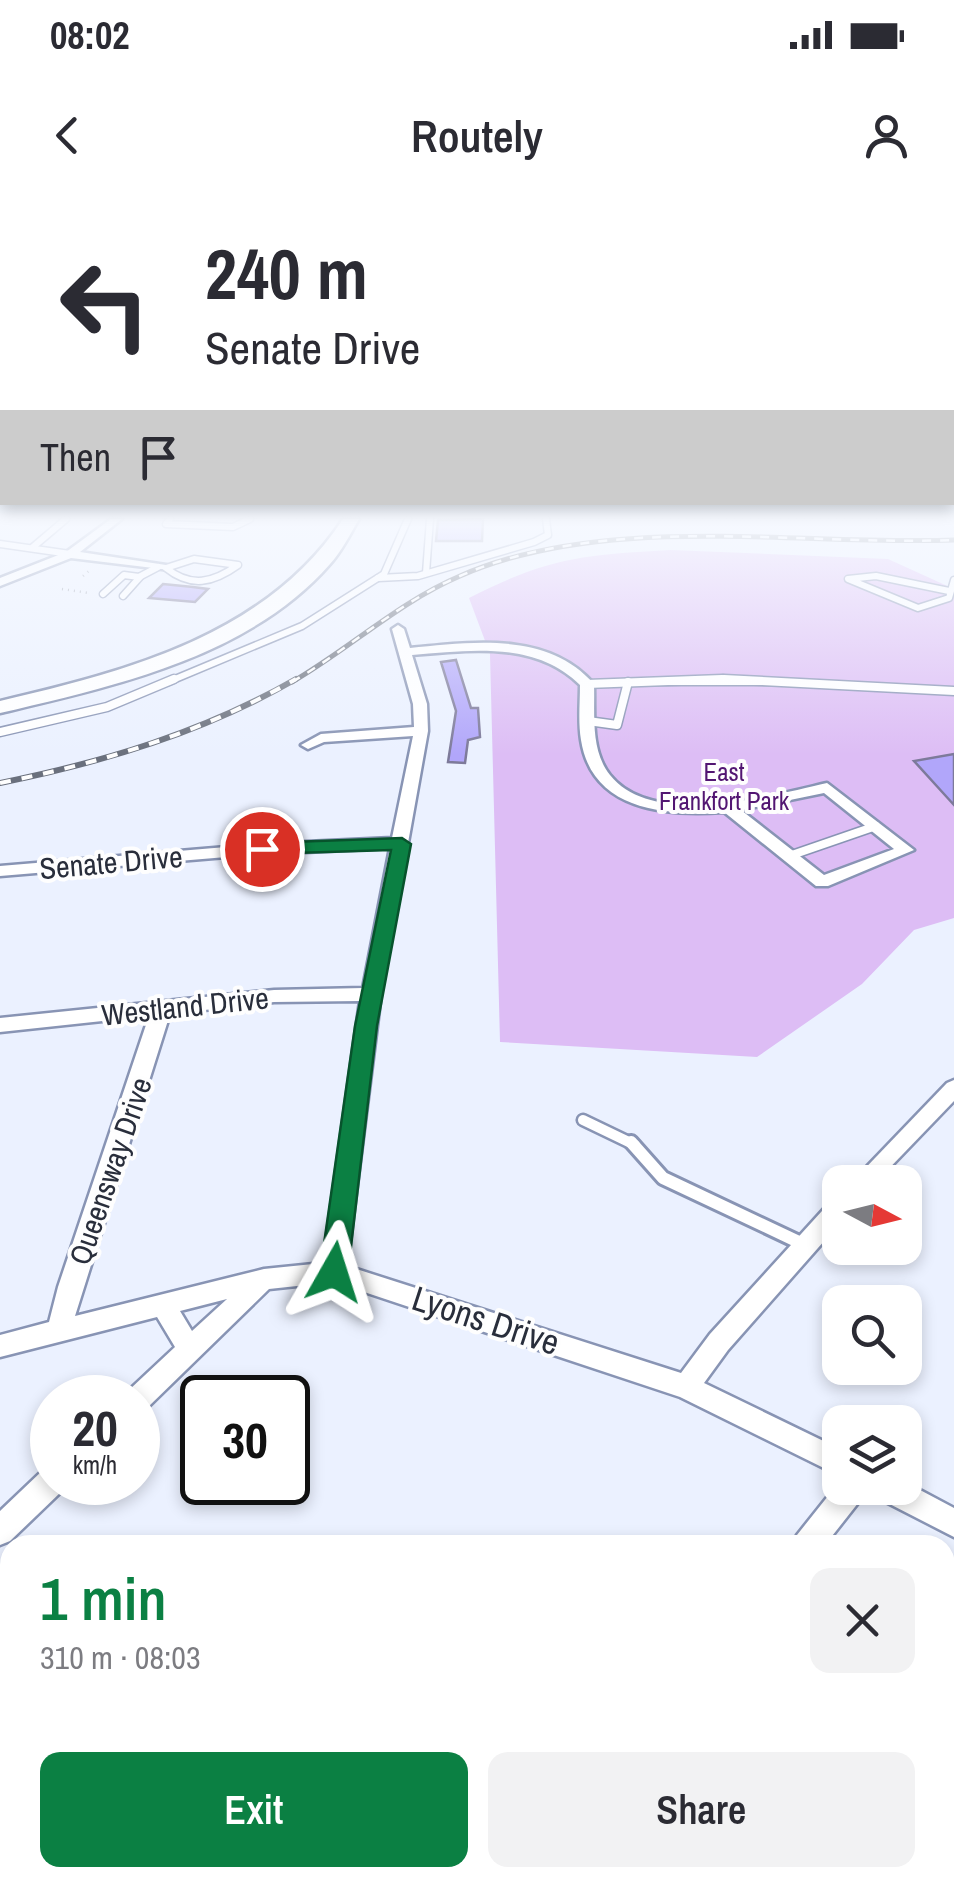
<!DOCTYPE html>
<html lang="en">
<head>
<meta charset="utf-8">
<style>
	:root { --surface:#fff; --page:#f2f2f3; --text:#2b2b33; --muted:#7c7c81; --accent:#0b8043 }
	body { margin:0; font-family:"Archivo Narrow",sans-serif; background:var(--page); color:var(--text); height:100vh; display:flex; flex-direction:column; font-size:38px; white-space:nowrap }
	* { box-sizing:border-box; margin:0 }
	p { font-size:32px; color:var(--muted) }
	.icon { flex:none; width:55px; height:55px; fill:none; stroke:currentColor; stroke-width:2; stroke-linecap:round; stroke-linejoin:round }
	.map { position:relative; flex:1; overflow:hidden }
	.details { position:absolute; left:0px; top:1335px; width:955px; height:352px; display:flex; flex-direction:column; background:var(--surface); border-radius:30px 30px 0 0; box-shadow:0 5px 15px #0003 }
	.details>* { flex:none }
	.guide { position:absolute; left:0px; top:0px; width:955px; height:305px; box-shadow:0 5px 15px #0003; background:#fff; color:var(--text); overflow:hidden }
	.needle { width:65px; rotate:97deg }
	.tools { position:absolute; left:822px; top:965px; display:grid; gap:20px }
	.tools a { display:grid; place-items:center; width:100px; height:100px; border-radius:20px; background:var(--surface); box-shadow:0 5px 15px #0003; font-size:50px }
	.speed { position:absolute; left:30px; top:1175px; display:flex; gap:20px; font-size:50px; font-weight:700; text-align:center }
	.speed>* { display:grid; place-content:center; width:130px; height:130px; border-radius:50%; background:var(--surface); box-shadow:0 5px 15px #0003; line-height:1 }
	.speed small { font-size:25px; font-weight:400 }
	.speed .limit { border:5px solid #111; border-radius:15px; background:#fff; color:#111 }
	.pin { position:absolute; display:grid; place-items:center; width:85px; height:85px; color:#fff; margin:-42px; border:5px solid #fff; border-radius:50%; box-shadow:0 2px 10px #0007 }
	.me { position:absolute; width:110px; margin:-55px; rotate:6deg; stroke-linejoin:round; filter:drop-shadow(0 0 8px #0008) }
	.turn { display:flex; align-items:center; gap:35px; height:210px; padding:0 40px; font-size:45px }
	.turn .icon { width:130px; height:130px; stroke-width:2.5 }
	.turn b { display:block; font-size:70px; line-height:85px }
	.then { display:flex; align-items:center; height:95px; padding:0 40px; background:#0003; gap:20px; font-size:38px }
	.round { display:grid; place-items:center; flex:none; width:105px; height:105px; border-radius:20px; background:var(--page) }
	.summary { display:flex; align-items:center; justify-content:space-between; height:170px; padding:0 40px }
	h1 { font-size:60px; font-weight:600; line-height:75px; color:var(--accent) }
	.cta { display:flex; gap:20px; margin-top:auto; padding:20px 40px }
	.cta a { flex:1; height:115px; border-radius:20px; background:var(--accent); color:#fff; font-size:40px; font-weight:600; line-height:115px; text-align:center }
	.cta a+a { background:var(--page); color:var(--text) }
	.status { display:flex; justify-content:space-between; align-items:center; height:70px; padding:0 50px; background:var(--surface); direction:ltr }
	.status svg { height:28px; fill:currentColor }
	header { display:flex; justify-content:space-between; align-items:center; height:130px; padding:0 40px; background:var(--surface); font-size:45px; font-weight:600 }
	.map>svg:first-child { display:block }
	.green { fill:#ddbdf5 }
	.building { fill:#b1a6fa; stroke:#7d7a9a; stroke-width:2.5 }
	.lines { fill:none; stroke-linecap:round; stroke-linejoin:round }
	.service-far3-casing { stroke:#8894b4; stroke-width:9 }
	.service-far2-casing { stroke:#8894b4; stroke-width:11 }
	.service-far1-casing { stroke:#8894b4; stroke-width:15 }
	.service-casing { stroke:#8894b4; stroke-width:18 }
	.minor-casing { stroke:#8894b4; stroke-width:5 }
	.primary-casing { stroke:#8894b4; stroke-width:5 }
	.path { stroke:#9398a6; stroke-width:2.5; stroke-dasharray:1 5; stroke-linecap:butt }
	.service-far3 { stroke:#fff; stroke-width:6 }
	.service-far2 { stroke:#fff; stroke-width:8 }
	.service-far1 { stroke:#fff; stroke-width:10 }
	.service { stroke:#fff; stroke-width:12 }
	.minor { fill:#fff; fill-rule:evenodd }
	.primary { fill:#fff; fill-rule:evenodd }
	.rail-far1-casing { stroke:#6a707d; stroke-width:5 }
	.rail-casing { stroke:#6a707d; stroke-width:6 }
	.rail-far1 { stroke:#fefefe; stroke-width:2.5; stroke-dasharray:9; stroke-linecap:butt }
	.rail { stroke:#fefefe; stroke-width:4; stroke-dasharray:11; stroke-linecap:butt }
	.route { fill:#0b8043; stroke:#07532c; stroke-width:2.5 }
	.labels { text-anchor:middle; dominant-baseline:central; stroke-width:8; stroke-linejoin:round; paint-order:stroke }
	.far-park-label { font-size:25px; fill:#521672; stroke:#fefefe }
	.street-label { font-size:30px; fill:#292e3b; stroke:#fefefe }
	.near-street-label { font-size:35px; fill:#292e3b; stroke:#fefefe }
</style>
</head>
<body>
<div class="status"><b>08:02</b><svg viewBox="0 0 49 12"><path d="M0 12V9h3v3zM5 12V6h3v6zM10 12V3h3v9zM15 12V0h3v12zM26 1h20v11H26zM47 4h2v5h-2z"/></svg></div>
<header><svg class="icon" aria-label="back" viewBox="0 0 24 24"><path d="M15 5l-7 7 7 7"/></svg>Routely<svg class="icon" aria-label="person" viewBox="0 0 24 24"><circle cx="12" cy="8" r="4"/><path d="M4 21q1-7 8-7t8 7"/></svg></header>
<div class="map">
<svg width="954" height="1686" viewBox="0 0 954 1686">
	<rect width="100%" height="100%" fill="#ebf1ff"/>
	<path class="green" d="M671 350 888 359 954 389V718L914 730 862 784 757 857 500 842 490 454 469 398C549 357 583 355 671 350Z"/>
	<g class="building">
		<path d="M483 319 482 341H436L438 320Z"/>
		<path d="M163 384 193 387 208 389 195 402 149 398Z"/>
		<path d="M456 460 471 508H478L480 537 468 540 465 563 448 562 456 511 441 462Z"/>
		<path d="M954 554V605L914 561Z"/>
	</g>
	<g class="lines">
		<defs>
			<g id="service-far3">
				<path d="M170 319 166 324 233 327 250 319"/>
				<path d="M0 344 70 354"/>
				<path d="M33 347 66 319"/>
				<path d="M194 359 238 365C213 383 191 388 166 368Z"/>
				<path d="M426 373 430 319"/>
				<path d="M378 378 418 376 534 342 548 335 546 319"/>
				<path d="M949 391 876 376 848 379 918 408 949 398 954 380"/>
				<path d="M103 394 124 375 139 377 158 367"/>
				<path d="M123 396 140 377"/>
				<path d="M168 482 302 426 384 374 408 319"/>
				<path d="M654 482H772"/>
			</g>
			<g id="service-far2">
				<path d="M724 479 954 491"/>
				<path d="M587 484 722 479"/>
				<path d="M588 521 617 525 628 482"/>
				<path d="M0 532 107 507 174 479"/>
				<path d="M789 656 876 626"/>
			</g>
			<path id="service-far1" d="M583 920 635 945"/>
			<path id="service" d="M631 942 663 978 805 1045"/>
			<g id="minor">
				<path d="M111 319H122L80 352 166 365 170 366V370L71 358 0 386V378L66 352Z"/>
				<path d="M398 425 404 429 410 448C472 442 548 431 594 484 595 514 590 550 610 575 653 629 770 596 827 583L914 650 828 686H816L724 612C666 616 592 611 581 540 578 522 580 503 580 485 535 441 471 450 412 455L427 504 428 531 381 794 347 1066 681 1173 710 1134 832 1000 840 998V1023L728 1150 704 1183 840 1249V1276L680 1197 334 1082 269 1089 147 1208 138 1211V1198H126L129 1190 175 1147 157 1117 0 1157V1135L49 1122 58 1087 149 816 0 832V818L274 790 363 788 390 648 262 654 0 676V666L262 644 392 638 413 536 324 542 308 549 301 545 321 534 414 527 413 504 392 429ZM824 593 894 649 824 675 741 610ZM360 801 323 1063 264 1069 75 1116 170 814 274 802ZM227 1099 192 1131 180 1111Z"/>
				<path d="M954 880V901L876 982H852L947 883Z"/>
				<path d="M52 1267V1282H65L62 1291 10 1341 0 1345V1311L42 1271Z"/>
				<path d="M840 1281V1288H866L862 1298 825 1345H793L797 1335Z"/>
				<path d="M905 1282 954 1308V1337L878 1298 874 1288H905Z"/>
				<path d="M539 1678H581L584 1686H542Z"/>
			</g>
			<path id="primary" d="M343 319H359C350 334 342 351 330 364 249 457 114 486 0 513V501C128 471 267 435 343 319Z"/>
		</defs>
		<use href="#service-far3" class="service-far3-casing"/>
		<use href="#service-far2" class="service-far2-casing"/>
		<use href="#service-far1" class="service-far1-casing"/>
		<use href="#service" class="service-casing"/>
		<use href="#minor" class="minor-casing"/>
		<use href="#primary" class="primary-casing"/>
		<g class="path">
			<path d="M83 376 90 370"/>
			<path d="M62 389 89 393"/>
		</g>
		<use href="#service-far3" class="service-far3"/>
		<use href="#service-far2" class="service-far2"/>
		<use href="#service-far1" class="service-far1"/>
		<use href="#service" class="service"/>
		<use href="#minor" class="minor"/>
		<use href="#primary" class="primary"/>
		<defs>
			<path id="rail-far1" d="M292 482C349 449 399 402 460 376 605 312 799 346 954 340"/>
			<path id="rail" d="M0 583C104 562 204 532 296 479"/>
		</defs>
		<use href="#rail-far1" class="rail-far1-casing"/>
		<use href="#rail" class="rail-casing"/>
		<use href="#rail-far1" class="rail-far1"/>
		<use href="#rail" class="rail"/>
	</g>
	<linearGradient id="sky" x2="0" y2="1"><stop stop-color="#81c4f1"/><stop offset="0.57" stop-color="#f6f9ff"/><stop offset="1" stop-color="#f6f9ff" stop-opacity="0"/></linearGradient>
	<rect width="954" height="555" fill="url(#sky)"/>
	<path class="route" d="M402 638 411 644 377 826 348 1072 344 1080H324L320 1072 355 826 391 650 262 654 252 649 262 643Z"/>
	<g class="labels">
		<g class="far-park-label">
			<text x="724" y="572">East<tspan x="724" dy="29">Frankfort Park</tspan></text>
		</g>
		<g class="street-label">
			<text transform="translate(111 662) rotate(-5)">Senate Drive</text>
			<text transform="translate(185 806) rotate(-6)">Westland Drive</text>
			<text transform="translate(110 971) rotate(-71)">Queensway Drive</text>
		</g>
		<g class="near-street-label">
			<text transform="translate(486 1120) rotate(18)">Lyons Drive</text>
		</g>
	</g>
</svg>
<div class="tools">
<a><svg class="needle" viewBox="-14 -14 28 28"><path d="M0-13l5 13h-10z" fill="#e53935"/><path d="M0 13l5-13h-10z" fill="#7c7c81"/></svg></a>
<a><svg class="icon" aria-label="search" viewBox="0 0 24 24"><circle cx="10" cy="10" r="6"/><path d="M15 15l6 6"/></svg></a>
<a><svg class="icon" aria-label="layers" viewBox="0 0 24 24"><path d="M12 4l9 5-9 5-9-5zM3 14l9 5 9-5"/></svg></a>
</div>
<div class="speed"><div>20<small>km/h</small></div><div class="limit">30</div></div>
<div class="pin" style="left:262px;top:649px;background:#d93025"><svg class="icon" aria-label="arrive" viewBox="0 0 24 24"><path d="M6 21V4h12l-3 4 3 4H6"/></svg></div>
<svg class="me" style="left:334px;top:1072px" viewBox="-20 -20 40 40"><path d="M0-17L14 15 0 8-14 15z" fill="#0b8043" stroke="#fff" stroke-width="4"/></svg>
<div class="guide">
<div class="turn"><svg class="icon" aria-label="left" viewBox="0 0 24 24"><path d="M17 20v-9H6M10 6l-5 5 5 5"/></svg><div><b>240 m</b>Senate Drive</div></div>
<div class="then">Then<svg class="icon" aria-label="arrive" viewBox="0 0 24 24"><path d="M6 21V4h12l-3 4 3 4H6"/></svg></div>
</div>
<section class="details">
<div class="summary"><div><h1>1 min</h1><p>310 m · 08:03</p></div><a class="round"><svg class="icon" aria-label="close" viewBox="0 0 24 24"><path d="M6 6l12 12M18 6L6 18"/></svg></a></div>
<div class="cta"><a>Exit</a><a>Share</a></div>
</section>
</div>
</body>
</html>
